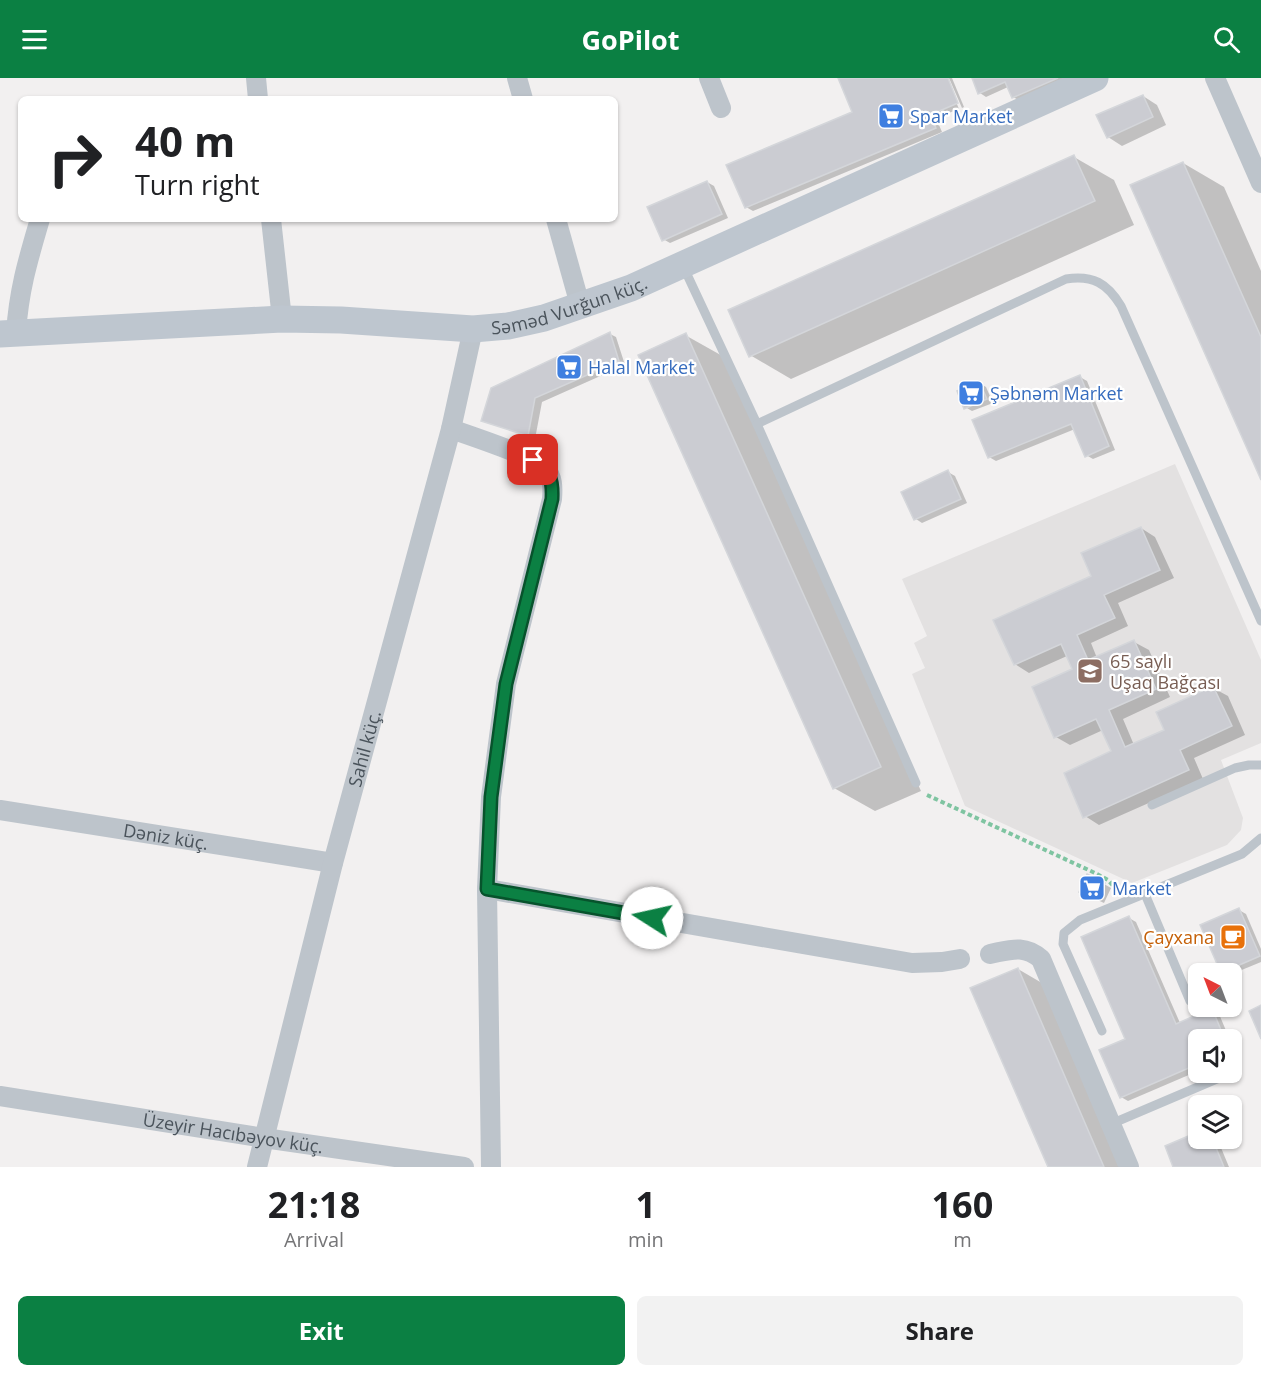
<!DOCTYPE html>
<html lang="en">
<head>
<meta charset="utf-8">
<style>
	:root { --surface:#fff; --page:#f2f2f2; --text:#202124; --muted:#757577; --accent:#0b8043 }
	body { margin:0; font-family:"Open Sans",sans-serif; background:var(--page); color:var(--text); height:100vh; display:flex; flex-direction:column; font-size:22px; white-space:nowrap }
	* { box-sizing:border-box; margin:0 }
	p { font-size:20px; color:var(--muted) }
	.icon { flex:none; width:33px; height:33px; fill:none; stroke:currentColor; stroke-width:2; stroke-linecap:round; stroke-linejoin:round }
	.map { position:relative; height:1089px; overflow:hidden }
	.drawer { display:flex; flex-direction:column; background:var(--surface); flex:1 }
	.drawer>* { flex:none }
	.banner { position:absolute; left:18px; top:18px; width:600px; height:126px; border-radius:9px; box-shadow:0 2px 4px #0004; background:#fff; color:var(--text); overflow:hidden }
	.needle { width:39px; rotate:318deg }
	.tools { position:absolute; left:1188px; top:885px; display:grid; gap:12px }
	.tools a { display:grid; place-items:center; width:54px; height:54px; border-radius:9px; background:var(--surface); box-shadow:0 2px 4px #0004; font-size:30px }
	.pin { position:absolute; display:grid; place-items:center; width:51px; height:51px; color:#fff; margin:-26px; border-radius:12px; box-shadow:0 3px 9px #0006 }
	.me { position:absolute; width:66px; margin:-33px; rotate:280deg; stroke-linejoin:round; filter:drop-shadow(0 0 4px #0008) }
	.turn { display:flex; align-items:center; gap:21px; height:126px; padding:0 18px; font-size:27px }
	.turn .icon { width:78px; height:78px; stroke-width:2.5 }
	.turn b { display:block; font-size:42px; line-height:51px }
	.eta { display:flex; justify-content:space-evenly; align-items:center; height:102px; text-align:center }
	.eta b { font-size:36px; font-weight:700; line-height:42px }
	.primary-button { display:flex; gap:12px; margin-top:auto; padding:12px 18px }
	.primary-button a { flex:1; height:69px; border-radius:9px; background:var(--accent); color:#fff; font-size:24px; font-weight:700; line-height:69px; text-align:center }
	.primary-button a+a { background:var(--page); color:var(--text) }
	header { display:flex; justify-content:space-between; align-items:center; height:78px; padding:0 18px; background:var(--accent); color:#fff; font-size:27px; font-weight:700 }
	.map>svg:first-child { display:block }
	.education { fill:#e3e1e1 }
	.shadow { fill:#0003 }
	.building { fill:#cbccd2; stroke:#d4d6da; stroke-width:1.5 }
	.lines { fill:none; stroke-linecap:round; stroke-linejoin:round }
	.path { stroke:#7fc4a1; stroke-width:4; stroke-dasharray:4.5 3; stroke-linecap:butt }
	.service { stroke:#bdc4cb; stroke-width:9 }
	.minor { stroke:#bdc4cb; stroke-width:20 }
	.secondary { stroke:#bec6cf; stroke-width:27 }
	.route-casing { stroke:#07532c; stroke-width:15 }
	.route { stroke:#0b8043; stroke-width:10 }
	.labels { text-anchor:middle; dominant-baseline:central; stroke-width:4.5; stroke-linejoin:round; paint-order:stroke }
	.shop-label { font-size:18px; fill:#366cbe; stroke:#fff; text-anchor:start }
	.street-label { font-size:18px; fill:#4a535b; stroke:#fff }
	.education-label { font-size:18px; fill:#785e54; stroke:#fff; text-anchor:start }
	.food-label { font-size:18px; fill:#c56008; stroke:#fff; text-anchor:end }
</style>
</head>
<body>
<header><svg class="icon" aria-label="menu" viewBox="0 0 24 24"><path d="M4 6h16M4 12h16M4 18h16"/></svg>GoPilot<svg class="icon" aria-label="search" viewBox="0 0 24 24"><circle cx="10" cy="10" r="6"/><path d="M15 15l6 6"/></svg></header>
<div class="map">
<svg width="1261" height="1089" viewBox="0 0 1261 1089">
	<rect width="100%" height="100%" fill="#f2f0f0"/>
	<path class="education" d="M1175 386 1261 582V665L1221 682 1243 740 1241 752 1227 767 1132 805 965 728 912 596 925 590 914 565 927 558 902 501Z"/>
	<g class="shadow">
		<path d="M840 0H946L959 31 936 40 942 54 753 133 746 129 854 35Z"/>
		<path d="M949 0H952L964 29 962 30Z"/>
		<path d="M973 0H1072L1020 23 1013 19 1008 9 986 19 980 15Z"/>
		<path d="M1143 18 1157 27 1166 47 1122 68 1108 59Z"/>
		<path d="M1074 79 1114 102 1134 147 791 301 750 277Z"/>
		<path d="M1183 85 1224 109 1261 193V398Z"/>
		<path d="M707 104 714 108 728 140 670 165 663 161Z"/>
		<path d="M610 256 616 259 625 287 542 324 535 361 483 342Z"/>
		<path d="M685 257 726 280 921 713 875 733 834 710Z"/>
		<path d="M1080 299 1087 303 1115 372 1093 381 1086 377 1075 351 996 383 989 379Z"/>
		<path d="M979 305 986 309 993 325 972 333 965 329Z"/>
		<path d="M948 394 955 398 967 425 922 445 916 441Z"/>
		<path d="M1141 450 1155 459 1174 500 1118 525 1128 548 1091 565 1097 580 1134 564 1149 572 1170 619 1123 641 1134 667 1166 653 1213 610 1228 618 1245 657 1194 680 1203 701 1099 747 1085 738 1113 674 1103 652 1070 667 1056 659 1074 592 1067 578 1029 595 1015 586 1093 499Z"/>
		<path d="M1104 806 1111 810 1104 825 1087 817Z"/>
		<path d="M1239 832 1246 836 1261 871V884L1232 896H1225L1222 894Z"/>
		<path d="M1129 840 1136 844 1180 945 1212 932 1219 936 1230 962H1198V993L1128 1023 1121 1019 1127 962Z"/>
		<path d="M1018 891 1059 915 1134 1089H1049Z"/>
		<path d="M1232 966 1236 976 1232 978Z"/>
		<path d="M1198 1056V1060H1217L1229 1089H1175L1167 1069Z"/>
	</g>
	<g class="building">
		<path d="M838 0H948L958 25 930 37 936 50 745 130 726 87 852 34Z"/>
		<path d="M972 0H1058L1012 20 1005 4 978 16Z"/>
		<path d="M1143 17 1153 39 1107 60 1096 37Z"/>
		<path d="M1074 77 1095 123 749 279 728 232Z"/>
		<path d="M1183 84 1261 259V402L1130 107Z"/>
		<path d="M707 103 722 136 662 163 647 129Z"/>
		<path d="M610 254 619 283 535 320 528 358 481 343 491 310Z"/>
		<path d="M686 255 881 689 833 711 638 277Z"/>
		<path d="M1080 297 1109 368 1085 379 1071 346 988 380 972 342Z"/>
		<path d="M979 303 987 321 964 331 957 313Z"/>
		<path d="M948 392 961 421 914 442 901 414Z"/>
		<path d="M1141 449 1160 492 1104 517 1115 540 1077 557 1088 582 1134 562 1156 611 1109 632 1125 669 1164 652 1156 634 1213 608 1232 648 1180 672 1189 692 1083 740 1064 695 1111 673 1096 641 1054 660 1032 609 1072 591 1061 566 1014 587 993 542 1091 498 1081 475Z"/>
		<path d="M1087 796 1105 805 1097 822 1079 814Z"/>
		<path d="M1239 830 1260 878 1221 895 1200 847Z"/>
		<path d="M1129 838 1176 946 1212 930 1225 962H1198V986L1120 1020 1099 972 1125 961 1081 859Z"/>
		<path d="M1018 890 1104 1089H1048L970 910Z"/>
		<path d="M1261 927V961L1249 933Z"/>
		<path d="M1198 1054V1060H1212L1224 1089H1173L1165 1068Z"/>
	</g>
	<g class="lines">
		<path class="path" d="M927 717 1095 795 1108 802 1116 811"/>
		<g class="service">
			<path d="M684 190 757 346 1066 201C1093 197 1107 205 1121 228L1261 543"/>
			<path d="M757 346 916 705"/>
			<path d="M1152 727 1235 690 1249 687H1261"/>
			<path d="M1145 816 1190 923"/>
			<path d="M1102 953 1063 866 1064 855 1080 842 1242 776 1261 760"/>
			<path d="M1111 1046 1219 1000"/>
		</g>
		<g class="minor">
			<path d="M256 0 258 21"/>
			<path d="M517 0 523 21"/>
			<path d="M709 0 721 30"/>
			<path d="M1215 0 1261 105"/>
			<path d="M271 141 282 241"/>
			<path d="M556 141 580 227"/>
			<path d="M16 255C19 211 28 182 40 141"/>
			<path d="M451 351C468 357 535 379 545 390 553 399 553 410 552 421L506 606 491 719 487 811 491 1089"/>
			<path id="s1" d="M0 732 333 785"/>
			<path d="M487 811 912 885 942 884 960 881"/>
			<path d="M990 876C1010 872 1024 866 1041 881L1129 1089"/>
			<path id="s2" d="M0 1018 264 1060 464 1089"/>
			<path id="s3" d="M257 1089 333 785 451 351 473 251"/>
		</g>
		<path class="secondary" id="s4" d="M0 256 282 241 341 242 473 251 508 248 544 240 631 210 1095 0"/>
	</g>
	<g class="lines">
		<defs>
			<path id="route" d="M533 382C550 393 553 401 552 421L506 606 491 719 487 811 652 840"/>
		</defs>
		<use href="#route" class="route-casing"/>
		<use href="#route" class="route"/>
	</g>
	<defs>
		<symbol id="supermarket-square" viewBox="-11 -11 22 22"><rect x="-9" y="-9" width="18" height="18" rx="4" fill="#3f7fe0" stroke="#fff"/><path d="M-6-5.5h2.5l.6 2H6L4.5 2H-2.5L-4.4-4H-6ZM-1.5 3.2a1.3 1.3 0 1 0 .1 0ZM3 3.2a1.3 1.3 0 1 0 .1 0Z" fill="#fff"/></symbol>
		<symbol id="school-square" viewBox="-11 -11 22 22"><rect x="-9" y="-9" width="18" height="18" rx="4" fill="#8d6e63" stroke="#fff"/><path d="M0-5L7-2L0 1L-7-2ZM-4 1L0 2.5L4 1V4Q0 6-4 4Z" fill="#fff"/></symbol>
		<symbol id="cafe-square" viewBox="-11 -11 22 22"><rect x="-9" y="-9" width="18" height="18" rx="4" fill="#e8710a" stroke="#fff"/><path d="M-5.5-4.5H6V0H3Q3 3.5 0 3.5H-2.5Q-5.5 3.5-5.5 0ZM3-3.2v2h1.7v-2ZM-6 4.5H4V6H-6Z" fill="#fff"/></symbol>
	</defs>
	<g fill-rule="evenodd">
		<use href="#supermarket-square" x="876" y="23" width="30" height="30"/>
		<use href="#supermarket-square" x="554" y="274" width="30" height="30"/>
		<use href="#supermarket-square" x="956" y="300" width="30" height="30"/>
		<use href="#school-square" x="1075" y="578" width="30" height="30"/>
		<use href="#supermarket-square" x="1077" y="795" width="30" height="30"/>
		<use href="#cafe-square" x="1218" y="844" width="30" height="30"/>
	</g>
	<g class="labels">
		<g class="shop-label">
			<text x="910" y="38">Spar Market</text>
			<text x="588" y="289">Halal Market</text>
			<text x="990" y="315">Şəbnəm Market</text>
			<text x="1112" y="810">Market</text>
		</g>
		<g class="street-label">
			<text stroke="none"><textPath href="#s4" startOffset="573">Səməd Vurğun küç.</textPath></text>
			<text stroke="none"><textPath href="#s3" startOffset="432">Sahil küç.</textPath></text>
			<text stroke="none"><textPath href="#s1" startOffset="168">Dәniz küç.</textPath></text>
			<text stroke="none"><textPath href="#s2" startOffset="236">Üzeyir Hacıbəyov küç.</textPath></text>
		</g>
		<g class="education-label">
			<text x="1110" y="583">65 saylı<tspan x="1110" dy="21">Uşaq Bağçası</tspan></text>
		</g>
		<g class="food-label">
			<text x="1214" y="859">Çayxana</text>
		</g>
	</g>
</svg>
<div class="tools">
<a><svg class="needle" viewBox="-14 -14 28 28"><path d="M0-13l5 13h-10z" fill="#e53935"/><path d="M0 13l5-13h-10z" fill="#757577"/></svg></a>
<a><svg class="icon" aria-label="sound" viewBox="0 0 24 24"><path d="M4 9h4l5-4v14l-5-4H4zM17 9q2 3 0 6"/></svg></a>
<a><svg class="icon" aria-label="layers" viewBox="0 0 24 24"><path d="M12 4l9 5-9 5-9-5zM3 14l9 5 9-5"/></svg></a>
</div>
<div class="pin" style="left:533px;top:382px;background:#d93025"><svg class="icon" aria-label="arrive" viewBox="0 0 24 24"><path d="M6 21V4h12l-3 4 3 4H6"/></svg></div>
<svg class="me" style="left:652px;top:840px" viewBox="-20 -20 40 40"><circle r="19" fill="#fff"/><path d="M0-13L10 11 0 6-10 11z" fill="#0b8043"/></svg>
<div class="banner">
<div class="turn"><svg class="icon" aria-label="right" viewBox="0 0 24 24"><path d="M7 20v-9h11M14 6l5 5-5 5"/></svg><div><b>40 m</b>Turn right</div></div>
</div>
</div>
<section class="drawer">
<div class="eta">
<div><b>21:18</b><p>Arrival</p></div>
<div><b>1</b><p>min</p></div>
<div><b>160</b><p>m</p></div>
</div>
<div class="primary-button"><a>Exit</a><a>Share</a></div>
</section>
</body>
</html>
